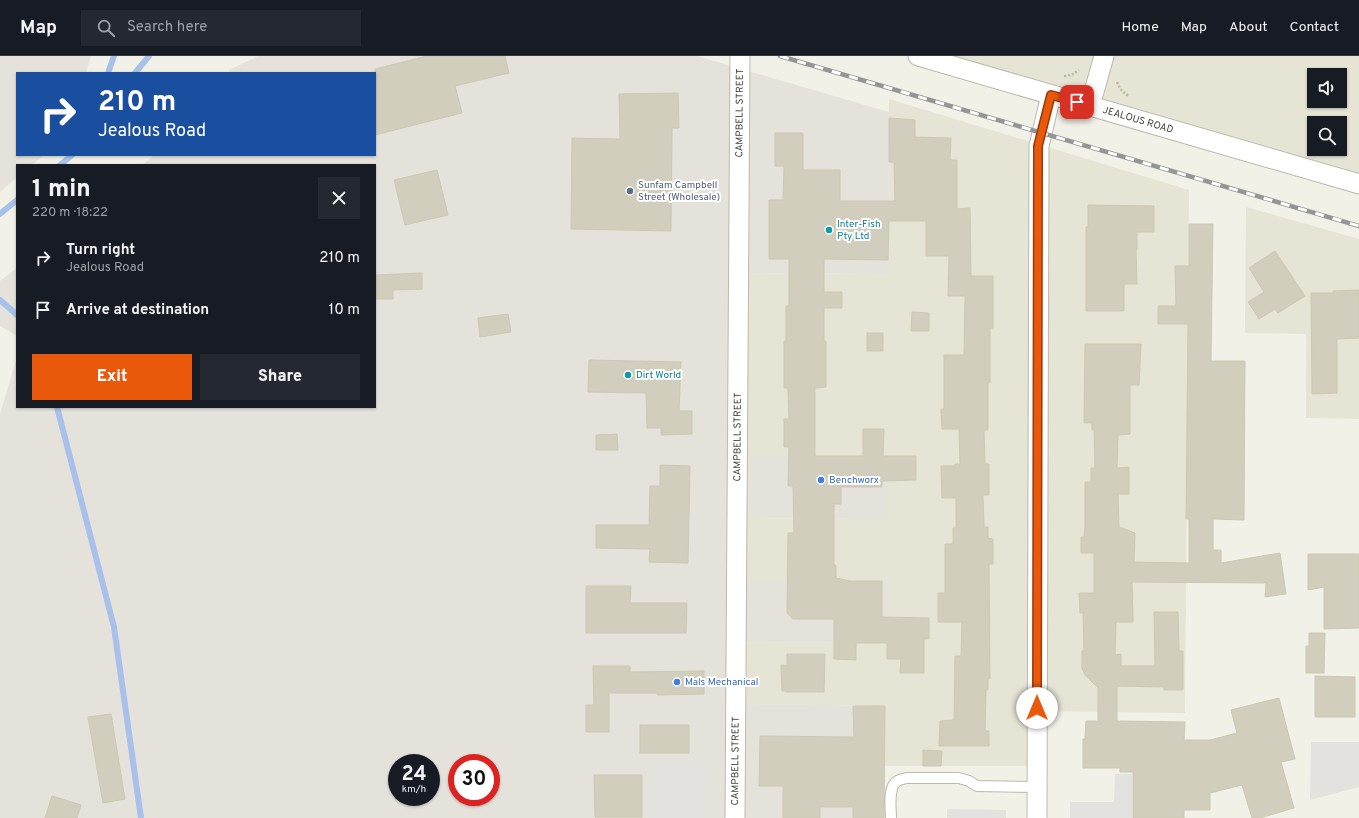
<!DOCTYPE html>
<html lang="en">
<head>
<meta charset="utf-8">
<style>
	:root { --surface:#171b24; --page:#242831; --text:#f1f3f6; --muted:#9ea1a6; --line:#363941; --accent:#ea580c }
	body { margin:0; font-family:Overpass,sans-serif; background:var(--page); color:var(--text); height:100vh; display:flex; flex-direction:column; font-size:15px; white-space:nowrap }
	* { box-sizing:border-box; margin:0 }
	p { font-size:13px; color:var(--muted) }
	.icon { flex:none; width:22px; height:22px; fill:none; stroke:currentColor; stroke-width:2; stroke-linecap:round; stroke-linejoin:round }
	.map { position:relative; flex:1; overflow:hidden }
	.panel { position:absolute; left:16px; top:108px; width:360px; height:244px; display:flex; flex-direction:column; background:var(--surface); border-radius:0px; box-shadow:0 1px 3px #0004 }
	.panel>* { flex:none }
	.top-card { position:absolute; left:16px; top:16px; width:360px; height:84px; border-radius:0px; box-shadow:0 1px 3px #0004; background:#1a4fa0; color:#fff; overflow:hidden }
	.fabs { position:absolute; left:1307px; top:12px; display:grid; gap:8px }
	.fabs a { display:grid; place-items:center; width:40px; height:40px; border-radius:0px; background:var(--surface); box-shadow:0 1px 3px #0004; font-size:20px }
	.speed { position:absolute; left:388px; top:698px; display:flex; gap:8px; font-size:20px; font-weight:700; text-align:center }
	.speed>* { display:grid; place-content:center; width:52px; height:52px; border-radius:50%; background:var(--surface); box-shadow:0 1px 3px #0004; line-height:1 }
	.speed small { font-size:10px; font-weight:400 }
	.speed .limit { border:6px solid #d22; background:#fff; color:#111 }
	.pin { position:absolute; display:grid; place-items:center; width:34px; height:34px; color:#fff; margin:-17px; border-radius:8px; box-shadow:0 2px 6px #0006 }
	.me { position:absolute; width:44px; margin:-22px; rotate:0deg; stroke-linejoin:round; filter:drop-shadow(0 0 3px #0008) }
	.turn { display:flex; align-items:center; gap:14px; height:84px; padding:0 16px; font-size:18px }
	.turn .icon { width:52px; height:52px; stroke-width:2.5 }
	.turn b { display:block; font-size:28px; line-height:34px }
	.round { display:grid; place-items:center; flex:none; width:42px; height:42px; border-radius:0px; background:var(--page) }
	.head { display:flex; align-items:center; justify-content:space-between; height:68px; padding:0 16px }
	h1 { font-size:24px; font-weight:800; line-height:30px }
	.primary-button { display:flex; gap:8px; margin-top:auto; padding:8px 16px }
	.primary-button a { flex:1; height:46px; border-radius:0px; background:var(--accent); color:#fff; font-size:16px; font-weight:800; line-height:46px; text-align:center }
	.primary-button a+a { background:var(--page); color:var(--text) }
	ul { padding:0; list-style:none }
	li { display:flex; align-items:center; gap:12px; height:52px; padding:0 16px }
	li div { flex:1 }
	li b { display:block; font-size:15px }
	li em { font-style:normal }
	header { display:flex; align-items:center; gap:24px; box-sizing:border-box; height:56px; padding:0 20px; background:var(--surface); border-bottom:1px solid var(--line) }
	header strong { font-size:19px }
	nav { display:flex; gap:22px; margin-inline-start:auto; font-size:14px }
	.search { width:280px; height:36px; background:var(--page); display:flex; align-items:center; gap:10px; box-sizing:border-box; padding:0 14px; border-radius:0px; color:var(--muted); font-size:15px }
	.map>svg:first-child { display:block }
	.residential { fill:#e5e4d5; fill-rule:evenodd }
	.industrial { fill:#e4e2db; fill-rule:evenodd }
	.parking { fill:#e3e2de }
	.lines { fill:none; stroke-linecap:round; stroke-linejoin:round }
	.stream { stroke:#a7c1ea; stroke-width:6 }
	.building { fill:#d2cebd; stroke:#cdc8b1 }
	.lane-casing { stroke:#bcbaaa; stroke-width:12 }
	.street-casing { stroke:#bcbaaa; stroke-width:21 }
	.path { stroke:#bdb89c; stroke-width:2.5; stroke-dasharray:2 2; stroke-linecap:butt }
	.lane { stroke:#fff; stroke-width:10 }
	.street { stroke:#fff; stroke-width:19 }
	.rail-casing { stroke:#959595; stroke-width:4.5 }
	.rail { stroke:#fff; stroke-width:3; stroke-dasharray:9; stroke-linecap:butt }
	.route-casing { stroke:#983908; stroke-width:10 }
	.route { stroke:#ea580c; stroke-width:7 }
	.service-dot { fill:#5c6f8a; stroke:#fff; stroke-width:1.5 }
	.culture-dot { fill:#0f9aa8; stroke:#fff; stroke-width:1.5 }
	.shop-dot { fill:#3f7fe0; stroke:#fff; stroke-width:1.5 }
	.labels { text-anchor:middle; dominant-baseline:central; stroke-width:4; stroke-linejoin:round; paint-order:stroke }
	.street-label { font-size:10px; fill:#444236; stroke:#fff }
	.service-label { font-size:10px; fill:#4e5e75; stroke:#fff; text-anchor:start }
	.culture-label { font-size:10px; fill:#0d838f; stroke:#fff; text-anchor:start }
	.shop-label { font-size:10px; fill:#366cbe; stroke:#fff; text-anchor:start }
</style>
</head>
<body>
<header>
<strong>Map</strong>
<div class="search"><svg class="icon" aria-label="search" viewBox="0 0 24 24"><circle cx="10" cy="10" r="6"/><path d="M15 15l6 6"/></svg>Search here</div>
<nav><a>Home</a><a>Map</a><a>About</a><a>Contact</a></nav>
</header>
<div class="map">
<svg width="1359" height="762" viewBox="0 0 1359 762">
	<rect width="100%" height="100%" fill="#f2f1e7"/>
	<g class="residential">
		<path d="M920 0H1359V128ZM1314 19H1340V45H1314ZM1314 67H1340V93H1314Z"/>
		<path d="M889 43 1189 134 1185 657 1035 655 1034 710H884L885 650 738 648V586L885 587 836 525H739V462L886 463 739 400 740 217 888 218Z"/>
		<path d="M1246 151 1359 183V363L1306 362V278L1245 277Z"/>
	</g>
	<g class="industrial">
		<path d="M0 0H91L86 17H17V99H44L32 109H17V121L0 136Z"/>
		<path d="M258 0H697L889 56 888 218 740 217 739 400H887L886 463 739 462V525H886V587L738 586V648L885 650 884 762H0V358L17 301V351H375V109H142L154 99H375V17H230L229 14ZM397 707H431V741H397ZM457 707H491V741H457Z"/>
		<path d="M17 212V280L0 270V225Z"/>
	</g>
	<g class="parking">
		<path d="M1311 686H1359V731L1310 744Z"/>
		<path d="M651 709 706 710 705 762H651Z"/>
		<path d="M1115 718H1132V762H1070V746H1114Z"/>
		<path d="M947 753 1006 754V762H947Z"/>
	</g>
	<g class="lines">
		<g class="stream">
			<path d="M108 17 114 0"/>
			<path d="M135 17 149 0"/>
			<path d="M60 109 72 99"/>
			<path d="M0 158 17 144"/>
			<path d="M0 244 17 259"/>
			<path d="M57 351 114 571 141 762"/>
		</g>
	</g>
	<g class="building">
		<path d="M427 0H505L509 17 455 30 462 57 375 79V13Z"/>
		<path d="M678 37 679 72H672L671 175 571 173 572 82 620 83 619 38Z"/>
		<path d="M889 62 915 64V81L951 82 950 104H957V153L970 152 971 220H993V272H990V327H988V374H984L985 408H989V439H983L984 471H988V482L993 483V508H989L990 623H988V634H986L985 675H989V690H939L940 665 954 664 955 600H961L962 566H938V537H945V488H953V472H956V442H942L941 410H955V408H960L959 373H942L941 353H944V299H964L965 240H948L949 200H926V165H889L888 204 824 203V236H842V252H824V285H826V331L815 332V400H863V373H884L883 400H916V424L882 425V431H841V448H834V509H836V522L850 525H882V561L929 562V583H924V617H900L901 603H887V587H856V604L834 603V563H793L787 557 788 477H794L793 430H788L789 391H784V363H789L788 332H784V285H786V250H789V203H769V144H783L784 110H775V77H803V114H840V145H895L894 106H889Z"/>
		<path d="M437 114 448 159 405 169 394 124Z"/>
		<path d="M1088 149 1154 150V176H1137V194H1136L1137 228H1124V255H1086V171H1088Z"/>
		<path d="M1189 168H1213L1211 305H1245L1244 464 1213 463V494H1221V507L1280 497 1286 538 1265 541 1266 527 1132 526 1133 566H1116L1115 599 1121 598V610H1155L1154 556H1178L1179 595H1183V634H1164V631L1117 630V665L1185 666 1184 684H1210L1237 677 1231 654 1279 642 1295 703 1281 706 1294 752 1260 762H1252L1242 729 1210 737V754H1184V762H1133V716H1120V712H1083V683H1085L1086 665H1098V632L1085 619 1082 612V595H1084L1083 557H1080L1079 537H1094V497H1081V481H1084L1085 471V426H1091V412H1095L1094 374H1092V367H1084L1085 288H1141L1139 329H1130V378L1118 379 1117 412 1129 411V438H1118L1119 472H1122L1135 477 1134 506 1189 507V463H1186L1188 268H1158V250H1176L1175 210H1189Z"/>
		<path d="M1275 195 1305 240 1278 257 1275 253 1259 263 1248 246 1264 236 1249 212Z"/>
		<path d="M422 217V233L393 234V243H375V219Z"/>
		<path d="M1359 234V282L1337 283V337L1312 338 1311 237H1333V235Z"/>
		<path d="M912 256 929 257V275H911Z"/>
		<path d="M508 258 511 276 480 281 478 262Z"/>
		<rect x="867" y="277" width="16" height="18"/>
		<path d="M589 304 681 306 679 355H692V378L661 379V372H647L646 337 588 336Z"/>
		<path d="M617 378 618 394H596V379Z"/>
		<path d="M660 409 690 410 688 507 649 506 650 493 596 492V469H649L650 430H660Z"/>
		<path d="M1308 498H1359V572L1324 573V531L1308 534Z"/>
		<path d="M586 530H631L630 547H687L686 577H586Z"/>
		<path d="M1309 577H1325L1324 617H1306V590H1309Z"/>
		<path d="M787 598H825L824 636H786V635H782L781 609H787Z"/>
		<path d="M593 610H630V616L704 615V638L657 639V637H609V676H586V649H594Z"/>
		<path d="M1315 620 1355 621V661H1315Z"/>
		<path d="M853 650H885L884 762H853V751H820V762H783V730H759L760 680 854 681Z"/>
		<path d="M111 658 125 743 103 747 88 661Z"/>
		<rect x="640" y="669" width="49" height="28"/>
		<path d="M923 694 942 695 941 710H923Z"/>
		<path d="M594 719H642V761H595Z"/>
		<path d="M52 740 81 749 77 762H45Z"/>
	</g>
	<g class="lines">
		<defs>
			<path id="lane" d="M891 762C891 752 888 735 895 727 898 723 903 723 907 722H959L969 725 977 730 1037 731"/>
			<g id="street">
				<path id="s1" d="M918 0 1359 128"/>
				<path d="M1090 50 1104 0"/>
				<path id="s2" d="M735 762 740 0"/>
				<path d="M1037 762 1039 90 1051 39"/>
			</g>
		</defs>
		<use href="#lane" class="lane-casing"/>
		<use href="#street" class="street-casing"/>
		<g class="path">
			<path d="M1064 20C1070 20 1074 18 1079 14"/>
			<path d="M1117 26C1120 33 1122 36 1129 40"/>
		</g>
		<use href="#lane" class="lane"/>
		<use href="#street" class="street"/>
		<defs>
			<path id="rail" d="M780 0 1359 170"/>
		</defs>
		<use href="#rail" class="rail-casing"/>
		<use href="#rail" class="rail"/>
	</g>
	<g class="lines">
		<defs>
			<path id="route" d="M1037 652 1038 90 1051 39 1077 46"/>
		</defs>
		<use href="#route" class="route-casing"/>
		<use href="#route" class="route"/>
	</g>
	<circle class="service-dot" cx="630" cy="135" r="4"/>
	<g class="culture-dot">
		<circle cx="829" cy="174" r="4"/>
		<circle cx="628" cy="319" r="4"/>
	</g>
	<g class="shop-dot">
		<circle cx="821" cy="424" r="4"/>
		<circle cx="677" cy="626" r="4"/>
	</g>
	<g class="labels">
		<g class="street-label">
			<text stroke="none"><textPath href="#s2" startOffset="705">CAMPBELL STREET</textPath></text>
			<text stroke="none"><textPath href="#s1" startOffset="229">JEALOUS ROAD</textPath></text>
			<text stroke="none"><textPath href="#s2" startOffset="381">CAMPBELL STREET</textPath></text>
			<text stroke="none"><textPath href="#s2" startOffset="57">CAMPBELL STREET</textPath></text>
		</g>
		<g class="service-label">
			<text x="638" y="129">Sunfam Campbell<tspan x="638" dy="12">Street (Wholesale)</tspan></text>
		</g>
		<g class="culture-label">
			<text x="837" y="168">Inter-Fish<tspan x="837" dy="12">Pty Ltd</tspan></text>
			<text x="636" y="319">Dirt World</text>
		</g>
		<g class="shop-label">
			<text x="829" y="424">Benchworx</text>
			<text x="685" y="626">Mals Mechanical</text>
		</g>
	</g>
</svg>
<div class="fabs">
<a><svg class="icon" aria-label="sound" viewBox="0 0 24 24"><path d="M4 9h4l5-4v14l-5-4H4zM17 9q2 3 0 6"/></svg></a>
<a><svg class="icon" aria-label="search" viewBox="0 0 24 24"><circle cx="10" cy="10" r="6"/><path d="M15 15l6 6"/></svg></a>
</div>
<div class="speed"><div>24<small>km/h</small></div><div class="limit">30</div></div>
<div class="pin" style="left:1077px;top:46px;background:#d93025"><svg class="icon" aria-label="arrive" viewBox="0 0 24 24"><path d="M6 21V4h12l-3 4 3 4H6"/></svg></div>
<svg class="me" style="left:1037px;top:652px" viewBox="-20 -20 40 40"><circle r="19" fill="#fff"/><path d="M0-13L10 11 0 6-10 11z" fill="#ea580c"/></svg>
<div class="top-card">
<div class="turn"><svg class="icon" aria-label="right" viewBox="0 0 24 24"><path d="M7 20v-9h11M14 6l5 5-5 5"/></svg><div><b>210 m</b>Jealous Road</div></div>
</div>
<section class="panel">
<div class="head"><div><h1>1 min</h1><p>220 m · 18:22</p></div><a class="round"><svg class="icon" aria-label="close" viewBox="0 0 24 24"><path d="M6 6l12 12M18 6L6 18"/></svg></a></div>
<ul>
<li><svg class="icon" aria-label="right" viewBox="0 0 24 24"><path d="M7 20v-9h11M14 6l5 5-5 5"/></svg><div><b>Turn right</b><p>Jealous Road</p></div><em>210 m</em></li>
<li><svg class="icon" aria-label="arrive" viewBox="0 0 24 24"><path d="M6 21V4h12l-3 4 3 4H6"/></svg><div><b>Arrive at destination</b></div><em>10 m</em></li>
</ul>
<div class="primary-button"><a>Exit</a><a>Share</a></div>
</section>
</div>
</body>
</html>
